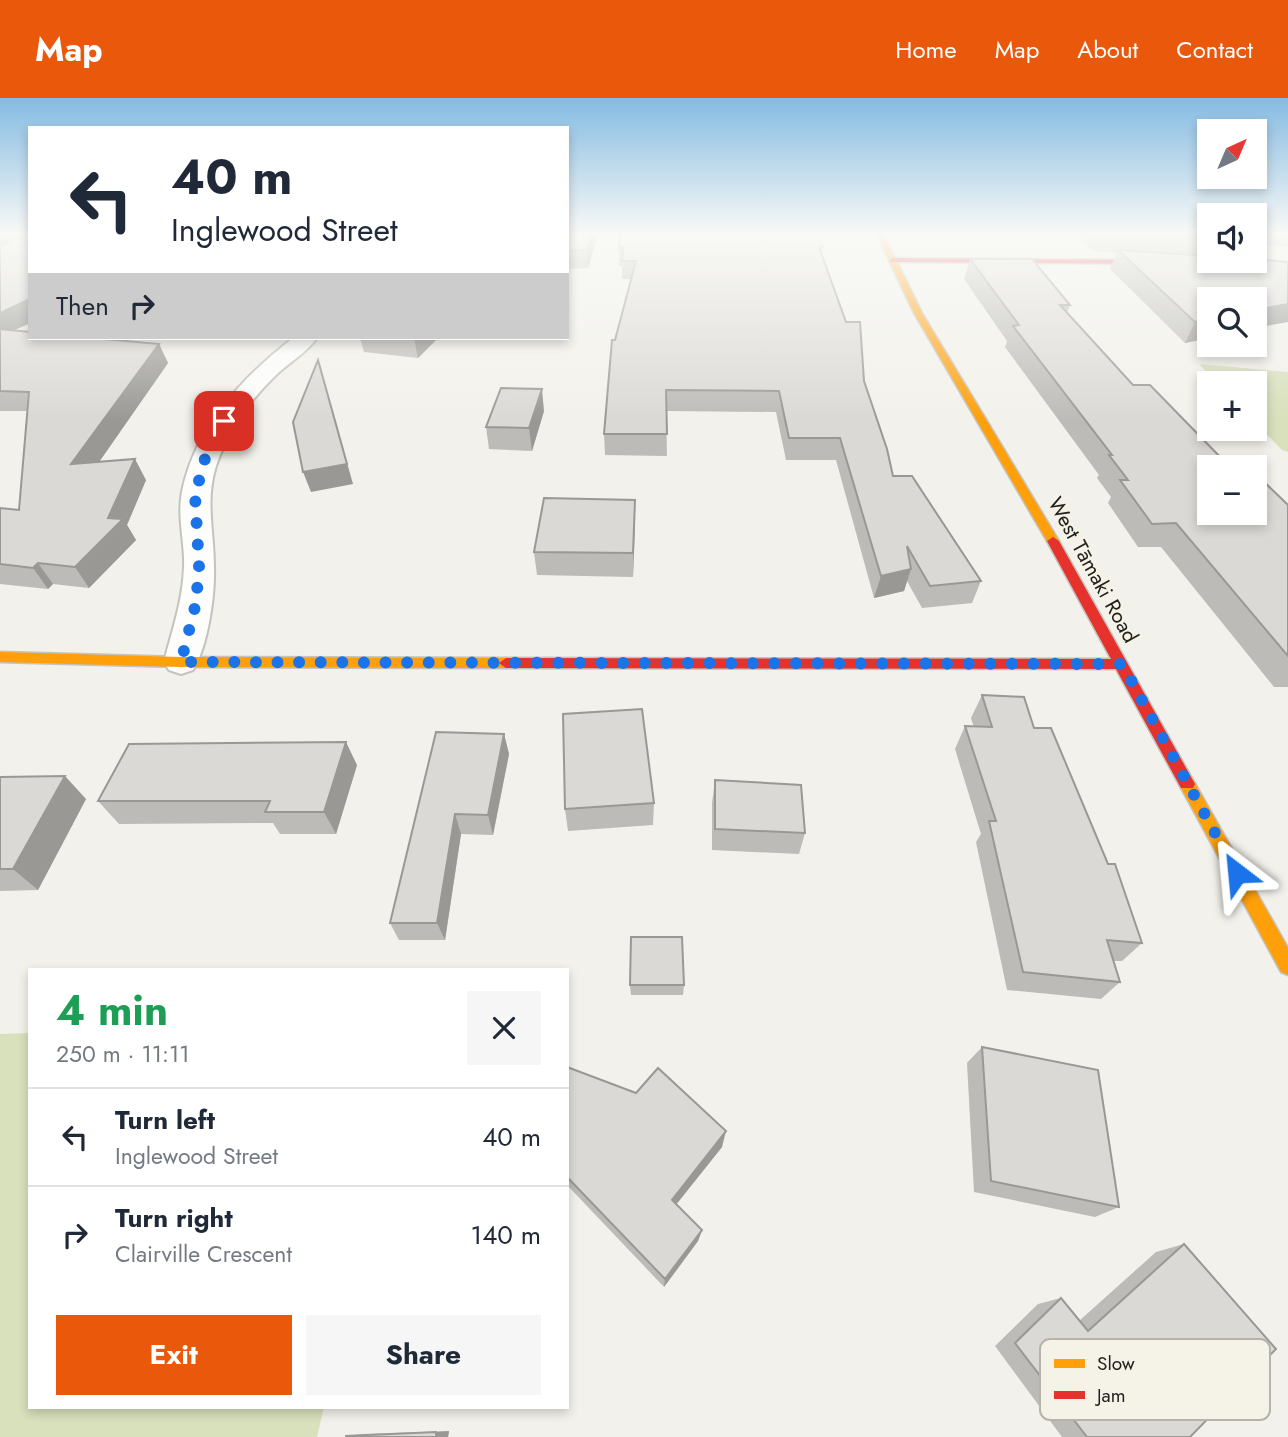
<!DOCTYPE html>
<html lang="en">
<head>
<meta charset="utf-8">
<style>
	:root { --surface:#fff; --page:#f6f6f7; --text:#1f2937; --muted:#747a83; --line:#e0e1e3; --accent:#ea580c }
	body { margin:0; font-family:Jost,sans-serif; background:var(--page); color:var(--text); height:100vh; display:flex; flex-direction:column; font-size:26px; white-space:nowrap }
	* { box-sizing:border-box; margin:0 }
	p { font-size:23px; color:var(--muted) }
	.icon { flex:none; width:38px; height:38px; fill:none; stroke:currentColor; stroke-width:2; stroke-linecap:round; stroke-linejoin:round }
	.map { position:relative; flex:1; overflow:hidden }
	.drawer { position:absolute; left:28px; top:870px; width:541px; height:441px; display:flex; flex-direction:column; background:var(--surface); border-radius:0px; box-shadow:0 4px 10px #0003 }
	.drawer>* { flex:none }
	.guide { position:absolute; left:28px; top:28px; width:541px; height:214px; border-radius:0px; box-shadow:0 4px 10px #0003; background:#fff; color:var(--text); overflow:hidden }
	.needle { width:46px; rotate:44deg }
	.controls { position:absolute; left:1197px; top:21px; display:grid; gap:14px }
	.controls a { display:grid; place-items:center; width:70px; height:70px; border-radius:0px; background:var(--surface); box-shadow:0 4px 10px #0003; font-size:35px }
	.pin { position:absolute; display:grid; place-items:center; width:60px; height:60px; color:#fff; margin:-30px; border-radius:14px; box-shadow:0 4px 10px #0006 }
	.me { position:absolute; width:77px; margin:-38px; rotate:331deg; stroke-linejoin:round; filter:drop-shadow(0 0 5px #0008) }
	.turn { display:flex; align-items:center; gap:24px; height:147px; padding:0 28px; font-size:32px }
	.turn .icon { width:91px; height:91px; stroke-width:2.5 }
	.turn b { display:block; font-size:49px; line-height:60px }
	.then { display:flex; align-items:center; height:66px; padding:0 28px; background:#0003; gap:14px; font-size:26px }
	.round { display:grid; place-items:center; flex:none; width:74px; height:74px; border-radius:0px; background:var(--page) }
	.overview { display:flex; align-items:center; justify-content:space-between; height:119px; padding:0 28px }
	h1 { font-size:42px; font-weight:700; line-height:52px; color:#1e9e55 }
	.cta { display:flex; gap:14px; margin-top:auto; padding:14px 28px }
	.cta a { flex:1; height:80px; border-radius:0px; background:var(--accent); color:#fff; font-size:28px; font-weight:700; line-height:80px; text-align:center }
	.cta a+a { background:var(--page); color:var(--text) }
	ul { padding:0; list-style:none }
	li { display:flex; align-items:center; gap:21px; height:98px; padding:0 28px; border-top:2px solid var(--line) }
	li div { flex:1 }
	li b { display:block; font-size:26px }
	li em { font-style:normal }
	header { display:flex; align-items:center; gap:42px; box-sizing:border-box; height:98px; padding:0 35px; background:var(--accent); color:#fff }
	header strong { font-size:33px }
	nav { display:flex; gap:38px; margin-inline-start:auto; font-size:24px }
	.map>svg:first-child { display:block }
	.green { fill:#d8e0bc }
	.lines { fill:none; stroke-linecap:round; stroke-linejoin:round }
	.street-casing { stroke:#c4c3be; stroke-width:4 }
	.slow-casing { stroke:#c4c3be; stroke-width:3 }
	.jam-casing { stroke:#c4c3be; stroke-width:3 }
	.street { fill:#fdfdfc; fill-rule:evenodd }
	.slow { fill:#ff9f0a; fill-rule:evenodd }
	.jam { fill:#e5322d; fill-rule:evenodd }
	.wall { fill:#bcbbb7 }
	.shaded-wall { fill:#999895 }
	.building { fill:#dbd9d5; stroke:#999895; stroke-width:2 }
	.route { stroke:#1a73e8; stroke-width:12; stroke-dasharray:0 21.6 }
	.labels { text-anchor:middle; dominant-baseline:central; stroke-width:6; stroke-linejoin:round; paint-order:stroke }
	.street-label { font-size:21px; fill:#22211d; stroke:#f5f2e8 }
	.key { fill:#f5f2e8; stroke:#b6b3ab; stroke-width:2 }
	.key-label { font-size:19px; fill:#22211d }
</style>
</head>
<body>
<header>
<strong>Map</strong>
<nav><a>Home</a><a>Map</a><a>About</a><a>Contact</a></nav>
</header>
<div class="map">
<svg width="1288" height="1339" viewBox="0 0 1288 1339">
	<rect width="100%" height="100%" fill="#f2f1eb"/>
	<g class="green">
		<path d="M1199 266 1288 274V354L1282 352 1255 324V285H1217Z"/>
		<path d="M30 935V1309H324L317 1339H0V936Z"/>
	</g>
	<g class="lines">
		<defs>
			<path id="street" d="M293 240H317C307 254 290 264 277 276 250 302 228 332 216 368 205 403 214 433 214 469 215 497 208 548 193 572L181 576 169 572 164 564C172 533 183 502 184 469 185 444 177 419 182 394 195 329 243 279 293 240Z"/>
			<g id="slow">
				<path d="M876 135H883L922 215 1059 443 1057 446H1049L1047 443 914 215Z"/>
				<path d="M0 554 181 559 506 560 513 565 506 570 181 569 0 564Z"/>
				<path d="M1187 680 1193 682 1288 850V877L1281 874 1179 686 1181 682Z"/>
			</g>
			<g id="jam">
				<path d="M892 160 1167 162 1171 164 1167 166 889 164Z"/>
				<path d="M1053 439 1059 443 1195 686 1193 690H1181L1116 571 506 570 499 565 506 560 1111 561 1047 443Z"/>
			</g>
		</defs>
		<use href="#street" class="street-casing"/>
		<use href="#slow" class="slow-casing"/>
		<use href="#jam" class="jam-casing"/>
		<use href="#street" class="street"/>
		<use href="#slow" class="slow"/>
		<use href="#jam" class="jam"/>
	</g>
	<g class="wall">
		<path d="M0 135H30V225L14 232 159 246 168 265 99 364 146 382 127 427 136 442 89 490 53 486 48 491 0 486V410L19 412 27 313H0Z"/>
		<path d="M567 135H598L588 170 567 171Z"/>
		<path d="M1075 135H1209V240L1185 245 1110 171 1117 155 1093 153Z"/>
		<path d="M1255 135H1288V149L1255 146Z"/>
		<path d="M823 149 822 157 864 283 893 378 981 483 972 505 922 510 907 483 904 493 874 500 836 362H786L776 314 666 313 667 358 605 357 604 336 615 242 631 181H622V168H619V150Z"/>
		<path d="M970 161 1070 207 1067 215 1209 369 1288 407V589H1274L1161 449H1138L1108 405 1111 399 1097 380 1099 377 1005 249 1007 243 964 181Z"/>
		<path d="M360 240H438L418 260 364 254Z"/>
		<path d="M544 313 532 353 489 351 486 329Z"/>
		<path d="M635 402 633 479 537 477 534 454Z"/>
		<path d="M982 597 1034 630 1108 766 1142 845 1122 863H1114L1120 884 1101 901 1007 892 976 744 981 736 955 651 965 628 974 629 971 620Z"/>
		<path d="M436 634 504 636 509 656 493 737 461 736 445 842H399L390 825Z"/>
		<path d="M357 667 336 736H280L273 725 119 726 98 703Z"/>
		<path d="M0 679 86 701 38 792 0 793Z"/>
		<path d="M715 682 805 735 799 756 712 752V705Z"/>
		<path d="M654 705 653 727 568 733 565 711Z"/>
		<path d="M630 887H684L683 897H631Z"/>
		<path d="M982 949 1119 1109 1095 1119 974 1094 967 965Z"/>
		<path d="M567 969 722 1049 676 1107 702 1132 698 1143 664 1189 567 1087Z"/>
		<path d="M1184 1146 1190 1339H1062L995 1248 1038 1206 1061 1200 1079 1223 1156 1154Z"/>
		<path d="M449 1333 448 1339 346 1338 363 1336Z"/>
	</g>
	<g class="shaded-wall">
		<path d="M0 135H26L29 141 0 152Z"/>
		<path d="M592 135H598L588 170 587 152Z"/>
		<path d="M30 201V225L0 239V215Z"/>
		<path d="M1288 206V224L1255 230V212Z"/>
		<path d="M1209 221V240L1185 245 1195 224Z"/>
		<path d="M415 240H438L418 260 414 241Z"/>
		<path d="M159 246 168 265 83 387 71 366Z"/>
		<path d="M318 262 353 386 311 394 303 374Z"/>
		<path d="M542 291 544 313 532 353 529 330Z"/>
		<path d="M135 361 146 382 127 427 136 442 89 490 75 469 108 420Z"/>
		<path d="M635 402V425L633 479V455Z"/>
		<path d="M38 465 53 486 48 491 33 470Z"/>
		<path d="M911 471 904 493 874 500 881 478Z"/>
		<path d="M504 636 509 656 493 737 488 717Z"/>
		<path d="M346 644 357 667 336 736 324 714Z"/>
		<path d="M65 678 86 701 38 792 13 771Z"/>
		<path d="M455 716 461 736 445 842 437 825Z"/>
		<path d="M726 1033 722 1049 670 1114 672 1102Z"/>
		<path d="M702 1132 698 1143 664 1189 665 1181Z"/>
		<path d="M449 1333 448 1339H436V1334Z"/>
	</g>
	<g class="building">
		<path d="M22 135H30V201L0 215V147L22 139Z"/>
		<path d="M567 135H592L587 152 567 153Z"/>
		<path d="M620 135H817L823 149H819L846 224H860L864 283 887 351 893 378H912L981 483 930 488 907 448 911 471 881 478 840 340H789L779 293 666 292 667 336H604L612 242H615L636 163H622L623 149 619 150Z"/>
		<path d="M1117 135H1208L1209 136V140Z"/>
		<path d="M1118 152 1209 158V163H1255V161L1288 164V206L1255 212V201H1209V221L1195 224Z"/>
		<path d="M970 161H1032L1070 207H1060L1133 287H1150L1230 369H1209V415H1255V377H1257L1288 407V558L1176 425 1152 426 1120 382H1128L1109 357H1112L1013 228 1019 227Z"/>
		<path d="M0 231 30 234V240H93L159 246 71 366 135 361 108 420 123 421 75 469 38 465 33 470 0 466V410L19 412 29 294 0 293Z"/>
		<path d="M318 262 347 366 303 374 293 324Z"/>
		<path d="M501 290 542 291 529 330 486 329Z"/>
		<path d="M544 400 635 402 633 455 534 454Z"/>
		<path d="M982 597 1024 599 1034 630H1051L1108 766H1115L1142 845 1107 842 1120 884 1023 874 989 723H996L965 628 992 629Z"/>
		<path d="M642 611 654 705 565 711 563 616Z"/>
		<path d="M436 634 504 636 488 717 455 716 437 825H390Z"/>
		<path d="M346 644 324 714H265L270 703H98L129 646Z"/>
		<path d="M65 678 13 771H0V679Z"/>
		<path d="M715 682 801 687 805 735 715 731Z"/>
		<path d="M631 839H682L684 887H630Z"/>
		<path d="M982 949 1098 972 1119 1109 991 1083Z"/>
		<path d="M567 969 636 995 658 970 726 1033 672 1102 702 1132 665 1181 567 1079Z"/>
		<path d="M1184 1146 1276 1251 1190 1339H1087L1015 1245 1061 1200 1088 1233Z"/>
		<path d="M436 1334V1339H346V1338Z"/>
	</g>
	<linearGradient id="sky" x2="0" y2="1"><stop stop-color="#84bbe2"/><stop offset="0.42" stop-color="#f9f9f6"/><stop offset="1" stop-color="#f9f9f6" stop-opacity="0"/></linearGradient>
	<rect width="1288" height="323" fill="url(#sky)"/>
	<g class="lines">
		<path class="route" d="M224 323 206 357 195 397 199 468 196 505 181 564 1122 566 1237 775"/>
	</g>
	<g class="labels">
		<g class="street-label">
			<text transform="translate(1093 472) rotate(61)">West Tāmaki Road</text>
		</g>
	</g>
	<rect x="1040" y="1241" width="230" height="81" rx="10" class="key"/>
	<rect x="1054" y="1261" width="31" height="9" fill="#ff9f0a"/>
	<rect x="1054" y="1293" width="31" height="8" fill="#e5322d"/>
	<g class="key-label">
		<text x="1097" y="1272">Slow</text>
		<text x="1097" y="1304">Jam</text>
	</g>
</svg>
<div class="controls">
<a><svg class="needle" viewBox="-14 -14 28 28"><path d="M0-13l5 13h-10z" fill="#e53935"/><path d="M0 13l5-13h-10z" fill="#747a83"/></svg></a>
<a><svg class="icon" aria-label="sound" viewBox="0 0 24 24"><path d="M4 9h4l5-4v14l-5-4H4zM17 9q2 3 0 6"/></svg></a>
<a><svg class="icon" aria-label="search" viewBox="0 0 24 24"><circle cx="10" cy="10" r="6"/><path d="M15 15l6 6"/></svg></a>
<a>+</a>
<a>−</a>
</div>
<div class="pin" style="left:224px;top:323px;background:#d93025"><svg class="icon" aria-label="arrive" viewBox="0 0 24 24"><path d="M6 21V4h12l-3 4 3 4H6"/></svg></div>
<svg class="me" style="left:1237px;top:775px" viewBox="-20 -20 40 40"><path d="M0-17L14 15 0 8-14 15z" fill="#1a73e8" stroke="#fff" stroke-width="4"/></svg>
<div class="guide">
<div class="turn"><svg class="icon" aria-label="left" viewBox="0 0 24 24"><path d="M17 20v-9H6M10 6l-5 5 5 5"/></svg><div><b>40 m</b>Inglewood Street</div></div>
<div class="then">Then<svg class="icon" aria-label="right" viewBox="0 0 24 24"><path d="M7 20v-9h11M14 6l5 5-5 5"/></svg></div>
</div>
<section class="drawer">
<div class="overview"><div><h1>4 min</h1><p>250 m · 11:11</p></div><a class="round"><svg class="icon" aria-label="close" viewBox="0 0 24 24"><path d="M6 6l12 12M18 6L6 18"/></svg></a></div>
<ul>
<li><svg class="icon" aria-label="left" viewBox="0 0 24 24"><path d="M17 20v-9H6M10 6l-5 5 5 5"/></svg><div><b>Turn left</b><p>Inglewood Street</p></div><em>40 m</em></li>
<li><svg class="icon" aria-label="right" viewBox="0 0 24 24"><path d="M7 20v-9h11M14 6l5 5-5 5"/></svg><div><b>Turn right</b><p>Clairville Crescent</p></div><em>140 m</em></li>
</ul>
<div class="cta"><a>Exit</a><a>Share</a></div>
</section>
</div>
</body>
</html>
